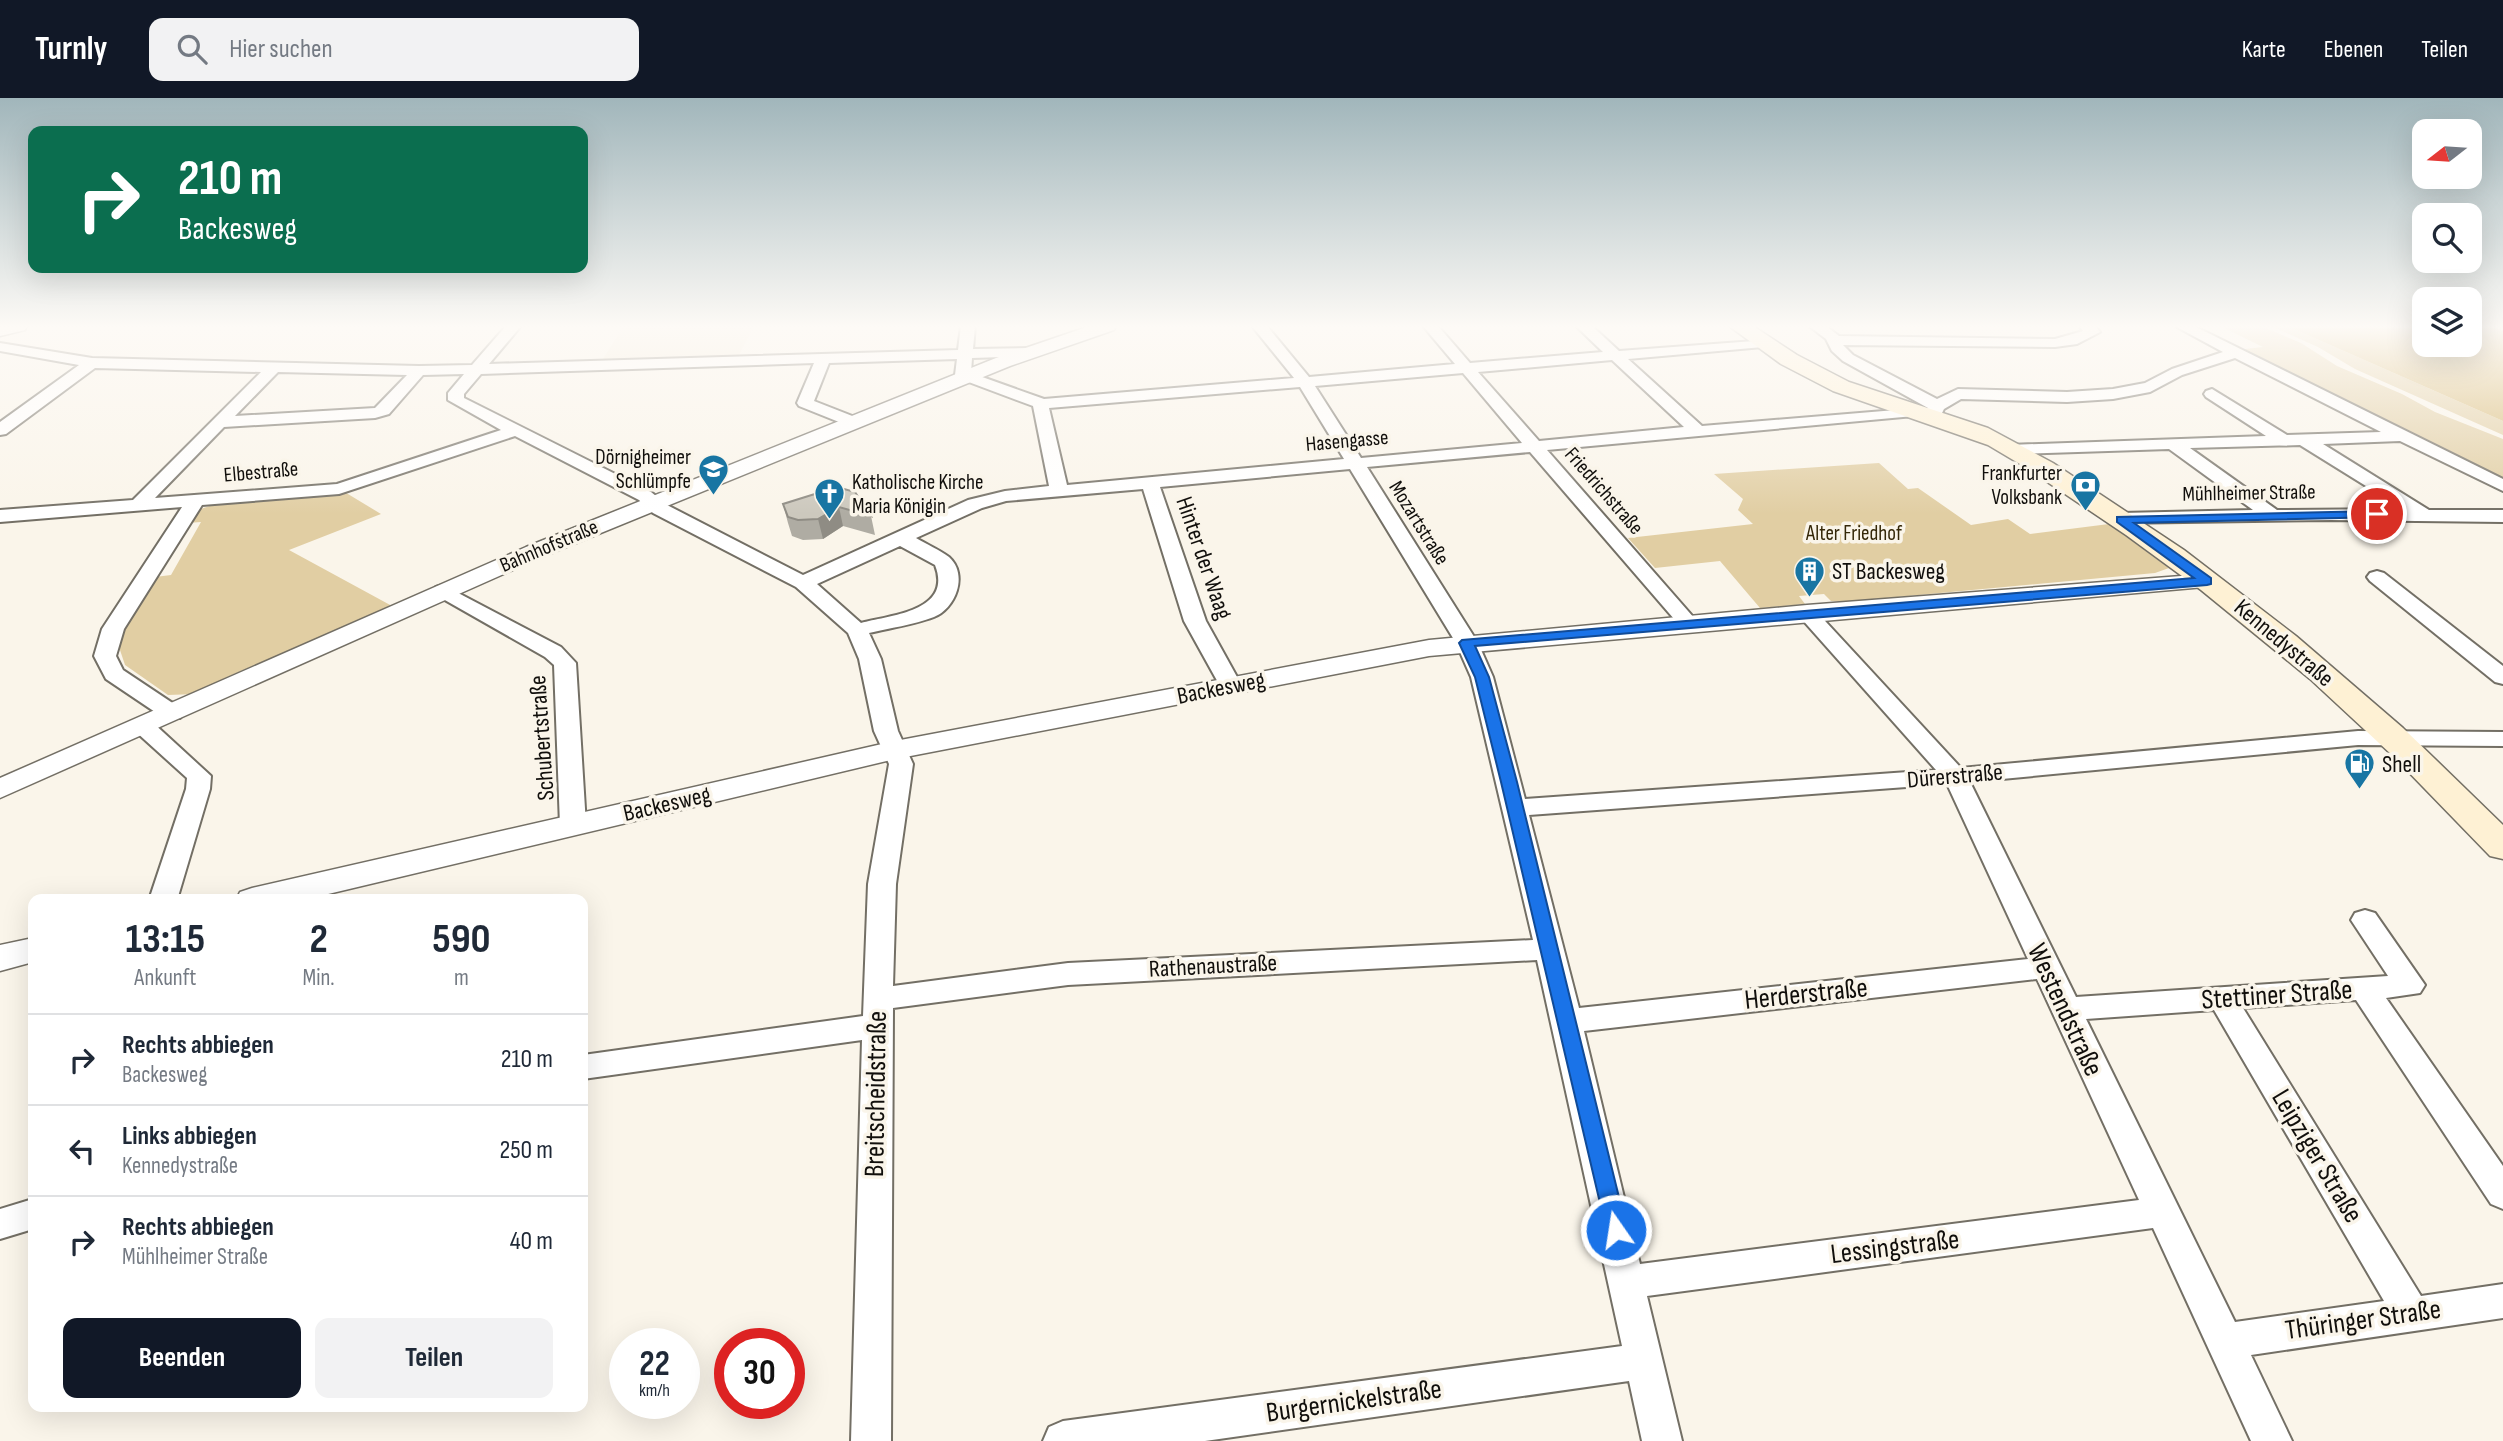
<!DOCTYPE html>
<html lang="de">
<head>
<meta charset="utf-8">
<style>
	:root { --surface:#fff; --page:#f2f2f3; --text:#1f2937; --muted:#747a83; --line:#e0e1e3; --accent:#111827 }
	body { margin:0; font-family:"Sofia Sans Condensed",sans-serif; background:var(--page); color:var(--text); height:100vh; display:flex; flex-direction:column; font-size:26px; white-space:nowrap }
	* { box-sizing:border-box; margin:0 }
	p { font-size:23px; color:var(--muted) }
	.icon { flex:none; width:38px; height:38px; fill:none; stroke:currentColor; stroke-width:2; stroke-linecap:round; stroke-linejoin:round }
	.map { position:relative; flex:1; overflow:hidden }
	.drawer { position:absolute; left:28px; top:796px; width:560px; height:518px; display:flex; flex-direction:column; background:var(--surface); border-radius:14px; box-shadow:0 7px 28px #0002 }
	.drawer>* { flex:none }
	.top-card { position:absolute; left:28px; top:28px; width:560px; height:147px; border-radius:14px; box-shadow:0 7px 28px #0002; background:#0b6e4f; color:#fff; overflow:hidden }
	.needle { width:46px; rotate:253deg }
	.controls { position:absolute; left:2412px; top:21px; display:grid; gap:14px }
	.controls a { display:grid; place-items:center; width:70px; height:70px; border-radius:14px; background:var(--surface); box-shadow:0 7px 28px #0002; font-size:35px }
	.speed { position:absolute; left:609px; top:1230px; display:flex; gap:14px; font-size:35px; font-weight:700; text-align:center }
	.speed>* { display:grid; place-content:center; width:91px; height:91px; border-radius:50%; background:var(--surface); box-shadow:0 7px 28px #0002; line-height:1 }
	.speed small { font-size:18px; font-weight:400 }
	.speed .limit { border:10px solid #d22; background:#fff; color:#111 }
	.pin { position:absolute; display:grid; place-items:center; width:60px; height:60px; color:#fff; margin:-30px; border:4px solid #fff; border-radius:50%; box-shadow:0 2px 7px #0007 }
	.me { position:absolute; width:77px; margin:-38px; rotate:347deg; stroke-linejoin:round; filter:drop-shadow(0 0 5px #0008) }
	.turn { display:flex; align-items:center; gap:24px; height:147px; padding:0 35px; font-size:32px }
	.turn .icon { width:91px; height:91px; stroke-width:2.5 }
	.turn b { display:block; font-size:49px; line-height:60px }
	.eta { display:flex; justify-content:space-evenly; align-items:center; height:119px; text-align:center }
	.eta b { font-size:42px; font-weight:700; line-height:49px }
	.button { display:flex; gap:14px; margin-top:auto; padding:14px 35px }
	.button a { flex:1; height:80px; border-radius:14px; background:var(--accent); color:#fff; font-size:28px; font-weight:700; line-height:80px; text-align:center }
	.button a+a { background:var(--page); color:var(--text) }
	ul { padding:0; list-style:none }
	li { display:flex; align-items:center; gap:21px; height:91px; padding:0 35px; border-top:2px solid var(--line) }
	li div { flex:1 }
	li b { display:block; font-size:26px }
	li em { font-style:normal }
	header { display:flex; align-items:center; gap:42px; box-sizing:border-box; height:98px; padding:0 35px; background:var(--accent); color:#fff }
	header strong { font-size:33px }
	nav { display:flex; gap:38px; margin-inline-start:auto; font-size:24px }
	.search { width:490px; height:63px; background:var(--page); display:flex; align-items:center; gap:18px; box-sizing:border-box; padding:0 24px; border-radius:14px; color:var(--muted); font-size:26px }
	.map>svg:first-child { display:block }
	.built { fill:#f3ebd9 }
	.green { fill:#e1cea3 }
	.water { fill:#d7ba77 }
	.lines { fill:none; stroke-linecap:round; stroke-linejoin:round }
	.minor-casing { stroke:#736f65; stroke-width:4 }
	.tertiary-casing { stroke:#736f65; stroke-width:3 }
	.secondary-casing { stroke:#736f65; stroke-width:3 }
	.minor { fill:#fff; fill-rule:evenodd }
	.tertiary { fill:#fff; fill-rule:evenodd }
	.secondary { fill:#fef1d4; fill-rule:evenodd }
	.wall { fill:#afaca3 }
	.shaded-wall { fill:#8f8c84 }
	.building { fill:#ccc8bd; stroke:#8f8c84; stroke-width:2 }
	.route { fill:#1a73e8; stroke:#114b97; stroke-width:2 }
	.labels { text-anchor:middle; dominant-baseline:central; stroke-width:7; stroke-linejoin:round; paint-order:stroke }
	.far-street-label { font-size:21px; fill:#110f0c; stroke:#faf5ea }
	.far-poi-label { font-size:21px; fill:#110f0c; stroke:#faf5ea; text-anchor:end }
	.far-park-label { font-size:21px; fill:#352809; stroke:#faf5ea }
	.street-label { font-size:24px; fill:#110f0c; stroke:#faf5ea }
	.poi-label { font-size:24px; fill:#110f0c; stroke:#faf5ea; text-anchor:start }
	.near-street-label { font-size:28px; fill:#110f0c; stroke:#faf5ea }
</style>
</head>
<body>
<header>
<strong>Turnly</strong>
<div class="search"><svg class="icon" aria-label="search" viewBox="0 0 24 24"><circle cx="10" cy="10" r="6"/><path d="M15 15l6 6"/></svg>Hier suchen</div>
<nav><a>Karte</a><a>Ebenen</a><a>Teilen</a></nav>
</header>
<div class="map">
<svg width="2503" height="1343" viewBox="0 0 2503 1343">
	<rect width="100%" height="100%" fill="#faf5ea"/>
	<path class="built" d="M624 228H754L738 259 601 264Z"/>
	<g class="green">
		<path d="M2220 228H2261L2301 245 2337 268 2402 296 2435 314 2503 341V386L2236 252 2263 249Z"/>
		<path d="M2271 228H2287L2503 323V337L2355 271 2318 249Z"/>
		<path d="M1879 365 1908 391 1918 390 1971 427 2008 421 2030 436 2109 426 2169 470 2155 475 1843 504 1831 503 1824 496 1799 498 1805 506 1760 510 1720 463 1655 470 1628 440 1753 426 1738 412 1743 401 1714 376Z"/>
		<path d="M343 393 381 416 289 452 392 508 227 579 196 596 168 597 125 567 119 549 122 530 155 479 171 477 201 424 187 425 195 413 221 404Z"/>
	</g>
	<path class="water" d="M2287 228H2424V247H2469V228H2491L2503 233V323Z"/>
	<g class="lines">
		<defs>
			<g id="minor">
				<path d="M506 228H521L489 266 958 252 961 228H975L973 251 1030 250 1037 254 1030 258 972 260 971 275 1044 301 1294 280 1252 228H1267L1309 279 1455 266 1423 228H1438L1470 265 1603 254 1576 228H1592L1619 253 1768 242 1770 245 1763 249 1628 261 1702 328 1920 310 1922 313 1914 318 1547 352 1695 521 1699 525 1695 529H1681L1530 354 1367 369 1478 545 1493 579 1525 701 1936 672 1800 519 1797 515 1800 511H1814L1961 670 2358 633 2503 634V648L2358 647 1970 684 2076 899 2388 878 2351 822 2355 815 2365 812 2375 815 2425 887 2420 895 2386 900 2503 1068V1111L2491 1106 2356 902 2243 910 2421 1198 2503 1186V1220L2251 1257 2292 1343H2251L2153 1130 1647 1198 1682 1343H1642L1629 1283 1205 1343H1043L1049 1329 1063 1323 1622 1248 1537 862 1068 887 893 910 891 1343H851L862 942 583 981V957L863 918 868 786 889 666 874 633 859 561 848 535 796 489 653 415 639 402 515 338 339 396 202 407 124 531 116 558 123 572 180 610 184 615 180 620H164L106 581 94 558 102 531 182 409 0 424V412L133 402 261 274 95 270 6 336 0 337V324L79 267 0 253V245L92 260 419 268 472 267ZM957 261 955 277 958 280 1033 308 1049 388 1005 393 968 402 803 477 667 407 651 394 464 300V296L481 276 814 265 797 305 799 308 854 330 862 325 860 321 814 303 829 265ZM1612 262 1684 329 1539 343 1478 274ZM278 274 407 277 375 310 235 318ZM1463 275 1522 345 1361 360 1315 288ZM464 276 448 295V302L501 332 337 386 155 400 224 329 375 320 389 316 423 277ZM1300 289 1344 361 1067 387 1049 310ZM1350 371 1456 545 1471 579 1533 842 1068 865 893 888 896 786 913 666 898 633 881 561 869 535C890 530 913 527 934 519 955 511 969 477 949 459 940 452 926 446 916 440L982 410 1006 403 1143 391 1184 523 1220 588 1223 593H1239L1242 588 1206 523 1160 389ZM900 448 935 467C953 513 892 517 861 525L817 486ZM1947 686 2028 861 1579 910 1529 717ZM2037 881 2139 1102 1640 1166 1584 933ZM2214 912 2384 1203 2235 1224 2086 921Z"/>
				<path d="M1809 228H1826L1839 238 2055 241 2083 233 2079 228H2095L2100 234 2077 246 2055 249 1843 247 1853 257 1937 301 1958 291 2067 294 2113 291 2145 285 2172 271 2223 254 2175 228H2194L2503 381V393L2400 343 2323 346 2429 412H2503V424L2331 422 2114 425 2112 421 2114 417 2121 415 2253 412 2169 351 2015 356 2009 355 2006 351 2009 347 2266 338 2206 299 2204 296 2206 293 2212 291 2287 337 2381 334 2235 260 2182 277 2150 294 2113 301 2067 304 1961 301 1944 311 1939 321 1933 323 1925 318 1928 310 1843 263 1832 253 1826 241ZM2300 347 2403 411 2277 412 2190 350Z"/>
				<path d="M2377 473 2384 475 2503 568V586L2495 584 2370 483 2367 479 2370 475Z"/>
				<path d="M443 487 561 549 576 565 586 727 582 733 573 735 564 733 560 727 554 567 545 559 436 497 433 493 436 489Z"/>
				<path d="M143 621 151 623 211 678 210 691 177 802H149L186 691 187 680 135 633 131 628 135 623Z"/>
				<path d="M33 1101V1131L0 1141V1111Z"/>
			</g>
			<g id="tertiary">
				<path d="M0 228H27L25 232 0 238Z"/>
				<path d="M1090 228H1116L1114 232 1010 268 542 459 0 700V680L526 449 996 260Z"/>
				<path d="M2207 476 2216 478 2219 483 2216 488 1429 558 895 661 303 802H236L240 794 252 790 895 643 1429 542 1807 507Z"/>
				<path d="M33 840V864L0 873V847Z"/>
			</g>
			<path id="secondary" d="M1729 228H1753L1797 257 1849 284 1988 330 2053 365 2184 452 2296 538 2403 630 2503 727V761L2490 758 2393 658 2310 581 2201 492 2126 437 2025 369 1988 347 1833 293 1781 266Z"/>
		</defs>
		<use href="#minor" class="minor-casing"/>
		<use href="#tertiary" class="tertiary-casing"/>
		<use href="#secondary" class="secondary-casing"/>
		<use href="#minor" class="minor"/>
		<use href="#tertiary" class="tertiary"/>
		<use href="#secondary" class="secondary"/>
	</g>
	<path class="wall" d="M837 389 871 418 875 437 843 428 823 441 803 442 792 438 788 425 783 406Z"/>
	<path class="shaded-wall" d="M839 409 843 428 823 441 818 421Z"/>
	<path class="building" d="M837 389 855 394 871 418 839 409 818 421 798 422 788 419 783 406Z"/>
	<linearGradient id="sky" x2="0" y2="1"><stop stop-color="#a1b6bb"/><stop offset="0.55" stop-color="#fdfaf6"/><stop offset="1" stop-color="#fdfaf6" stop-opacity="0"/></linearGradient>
	<rect width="2503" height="416" fill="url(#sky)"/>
	<path class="route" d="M2377 413 2383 416 2382 419 2134 425 2211 480V486L2207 487 1475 548 1489 579 1517 684 1627 1132 1624 1139 1616 1142 1608 1139 1501 684 1475 579 1459 545 1462 542 2194 480 2117 424V419Z"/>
	<defs>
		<symbol id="school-pin" viewBox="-11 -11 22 30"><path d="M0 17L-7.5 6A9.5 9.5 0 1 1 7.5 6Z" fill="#1875a3" stroke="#faf5ea"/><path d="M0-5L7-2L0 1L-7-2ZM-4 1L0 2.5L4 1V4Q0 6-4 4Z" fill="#fff"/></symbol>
		<symbol id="bank-pin" viewBox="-11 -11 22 30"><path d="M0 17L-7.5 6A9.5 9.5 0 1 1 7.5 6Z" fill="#1875a3" stroke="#faf5ea"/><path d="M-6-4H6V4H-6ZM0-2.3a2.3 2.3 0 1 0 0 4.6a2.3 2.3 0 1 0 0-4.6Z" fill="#fff"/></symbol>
		<symbol id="church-pin" viewBox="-11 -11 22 30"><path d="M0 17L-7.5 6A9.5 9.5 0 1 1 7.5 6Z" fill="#1875a3" stroke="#faf5ea"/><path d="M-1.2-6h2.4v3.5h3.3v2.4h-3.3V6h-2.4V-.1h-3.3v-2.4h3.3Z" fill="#fff"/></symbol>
		<symbol id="building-pin" viewBox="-11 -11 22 30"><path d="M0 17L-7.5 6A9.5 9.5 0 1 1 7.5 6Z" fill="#1875a3" stroke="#faf5ea"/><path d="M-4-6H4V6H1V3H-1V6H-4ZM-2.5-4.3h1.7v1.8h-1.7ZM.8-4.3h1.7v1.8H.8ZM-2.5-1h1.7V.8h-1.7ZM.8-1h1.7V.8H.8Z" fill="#fff"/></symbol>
		<symbol id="fuel-pin" viewBox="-11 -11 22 30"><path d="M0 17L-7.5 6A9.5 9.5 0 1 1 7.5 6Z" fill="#1875a3" stroke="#faf5ea"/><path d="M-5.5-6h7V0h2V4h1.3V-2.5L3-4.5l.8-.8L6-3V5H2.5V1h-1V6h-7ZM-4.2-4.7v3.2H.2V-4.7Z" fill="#fff"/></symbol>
	</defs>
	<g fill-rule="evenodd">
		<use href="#school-pin" x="696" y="354" width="35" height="47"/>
		<use href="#bank-pin" x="2068" y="370" width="35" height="47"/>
		<use href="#church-pin" x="812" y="378" width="35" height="47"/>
		<use href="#building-pin" x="1792" y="456" width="35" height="47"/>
		<use href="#fuel-pin" x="2342" y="648" width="35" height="47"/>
	</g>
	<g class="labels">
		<g class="far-street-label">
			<text transform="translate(1347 343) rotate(-5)">Hasengasse</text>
			<text transform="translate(261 374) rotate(-5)">Elbestraße</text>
			<text transform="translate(1604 393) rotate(49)">Friedrichstraße</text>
			<text transform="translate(2249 395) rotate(-1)">Mühlheimer Straße</text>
			<text transform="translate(1419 425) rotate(58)">Mozartstraße</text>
			<text transform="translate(549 448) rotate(-23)">Bahnhofstraße</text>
		</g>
		<g class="far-poi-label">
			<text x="691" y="359">Dörnigheimer<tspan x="691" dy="24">Schlümpfe</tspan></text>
			<text x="2062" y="375">Frankfurter<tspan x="2062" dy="24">Volksbank</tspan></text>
			<text x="852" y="384" text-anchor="start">Katholische Kirche<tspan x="852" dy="24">Maria Königin</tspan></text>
		</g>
		<g class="far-park-label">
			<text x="1854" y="435">Alter Friedhof</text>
		</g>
		<g class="street-label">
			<text transform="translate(1204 460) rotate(71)">Hinter der Waag</text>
			<text transform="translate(2284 545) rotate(40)">Kennedystraße</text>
			<text transform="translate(1221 590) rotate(-11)">Backesweg</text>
			<text transform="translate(542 640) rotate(-94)">Schubertstraße</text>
			<text transform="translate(1955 678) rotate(-5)">Dürerstraße</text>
			<text transform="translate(667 706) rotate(-13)">Backesweg</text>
			<text transform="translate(1213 868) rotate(-3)">Rathenaustraße</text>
		</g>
		<g class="poi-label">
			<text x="1832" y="473">ST Backesweg</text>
			<text x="2382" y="666">Shell</text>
		</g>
		<g class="near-street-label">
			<text transform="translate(1806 896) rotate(-6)">Herderstraße</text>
			<text transform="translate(2277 897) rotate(-4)">Stettiner Straße</text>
			<text transform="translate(2065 912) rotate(65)">Westendstraße</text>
			<text transform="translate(876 996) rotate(-89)">Breitscheidstraße</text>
			<text transform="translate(2317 1058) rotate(59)">Leipziger Straße</text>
			<text transform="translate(1895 1149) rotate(-7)">Lessingstraße</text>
			<text transform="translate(2363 1222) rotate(-8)">Thüringer Straße</text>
			<text transform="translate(1354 1303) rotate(-8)">Burgernickelstraße</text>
		</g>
	</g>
</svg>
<div class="controls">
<a><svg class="needle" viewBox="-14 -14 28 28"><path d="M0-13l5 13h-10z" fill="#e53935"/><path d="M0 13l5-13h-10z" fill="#747a83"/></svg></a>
<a><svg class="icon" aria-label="search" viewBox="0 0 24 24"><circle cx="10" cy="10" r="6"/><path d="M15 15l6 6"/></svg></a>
<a><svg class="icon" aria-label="layers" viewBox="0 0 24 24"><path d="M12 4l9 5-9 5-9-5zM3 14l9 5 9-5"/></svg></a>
</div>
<div class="speed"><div>22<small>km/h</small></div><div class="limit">30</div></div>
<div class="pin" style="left:2377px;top:416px;background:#d93025"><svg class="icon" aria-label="arrive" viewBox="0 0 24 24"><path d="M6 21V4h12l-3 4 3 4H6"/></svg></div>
<svg class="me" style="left:1616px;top:1132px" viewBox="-20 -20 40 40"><circle r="17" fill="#1a73e8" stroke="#fff" stroke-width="3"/><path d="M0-11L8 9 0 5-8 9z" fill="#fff"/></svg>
<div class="top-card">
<div class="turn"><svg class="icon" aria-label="right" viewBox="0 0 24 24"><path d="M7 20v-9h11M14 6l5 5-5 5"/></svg><div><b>210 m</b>Backesweg</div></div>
</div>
<section class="drawer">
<div class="eta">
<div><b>13:15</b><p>Ankunft</p></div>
<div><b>2</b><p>Min.</p></div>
<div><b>590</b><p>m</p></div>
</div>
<ul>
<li><svg class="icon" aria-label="right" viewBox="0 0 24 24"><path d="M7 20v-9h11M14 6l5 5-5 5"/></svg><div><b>Rechts abbiegen</b><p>Backesweg</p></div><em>210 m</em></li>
<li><svg class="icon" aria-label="left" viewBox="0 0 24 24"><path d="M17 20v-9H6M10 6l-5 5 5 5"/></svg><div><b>Links abbiegen</b><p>Kennedystraße</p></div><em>250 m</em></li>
<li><svg class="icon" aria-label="right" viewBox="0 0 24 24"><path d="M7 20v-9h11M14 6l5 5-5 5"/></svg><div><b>Rechts abbiegen</b><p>Mühlheimer Straße</p></div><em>40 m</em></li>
</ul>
<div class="button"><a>Beenden</a><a>Teilen</a></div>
</section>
</div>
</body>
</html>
